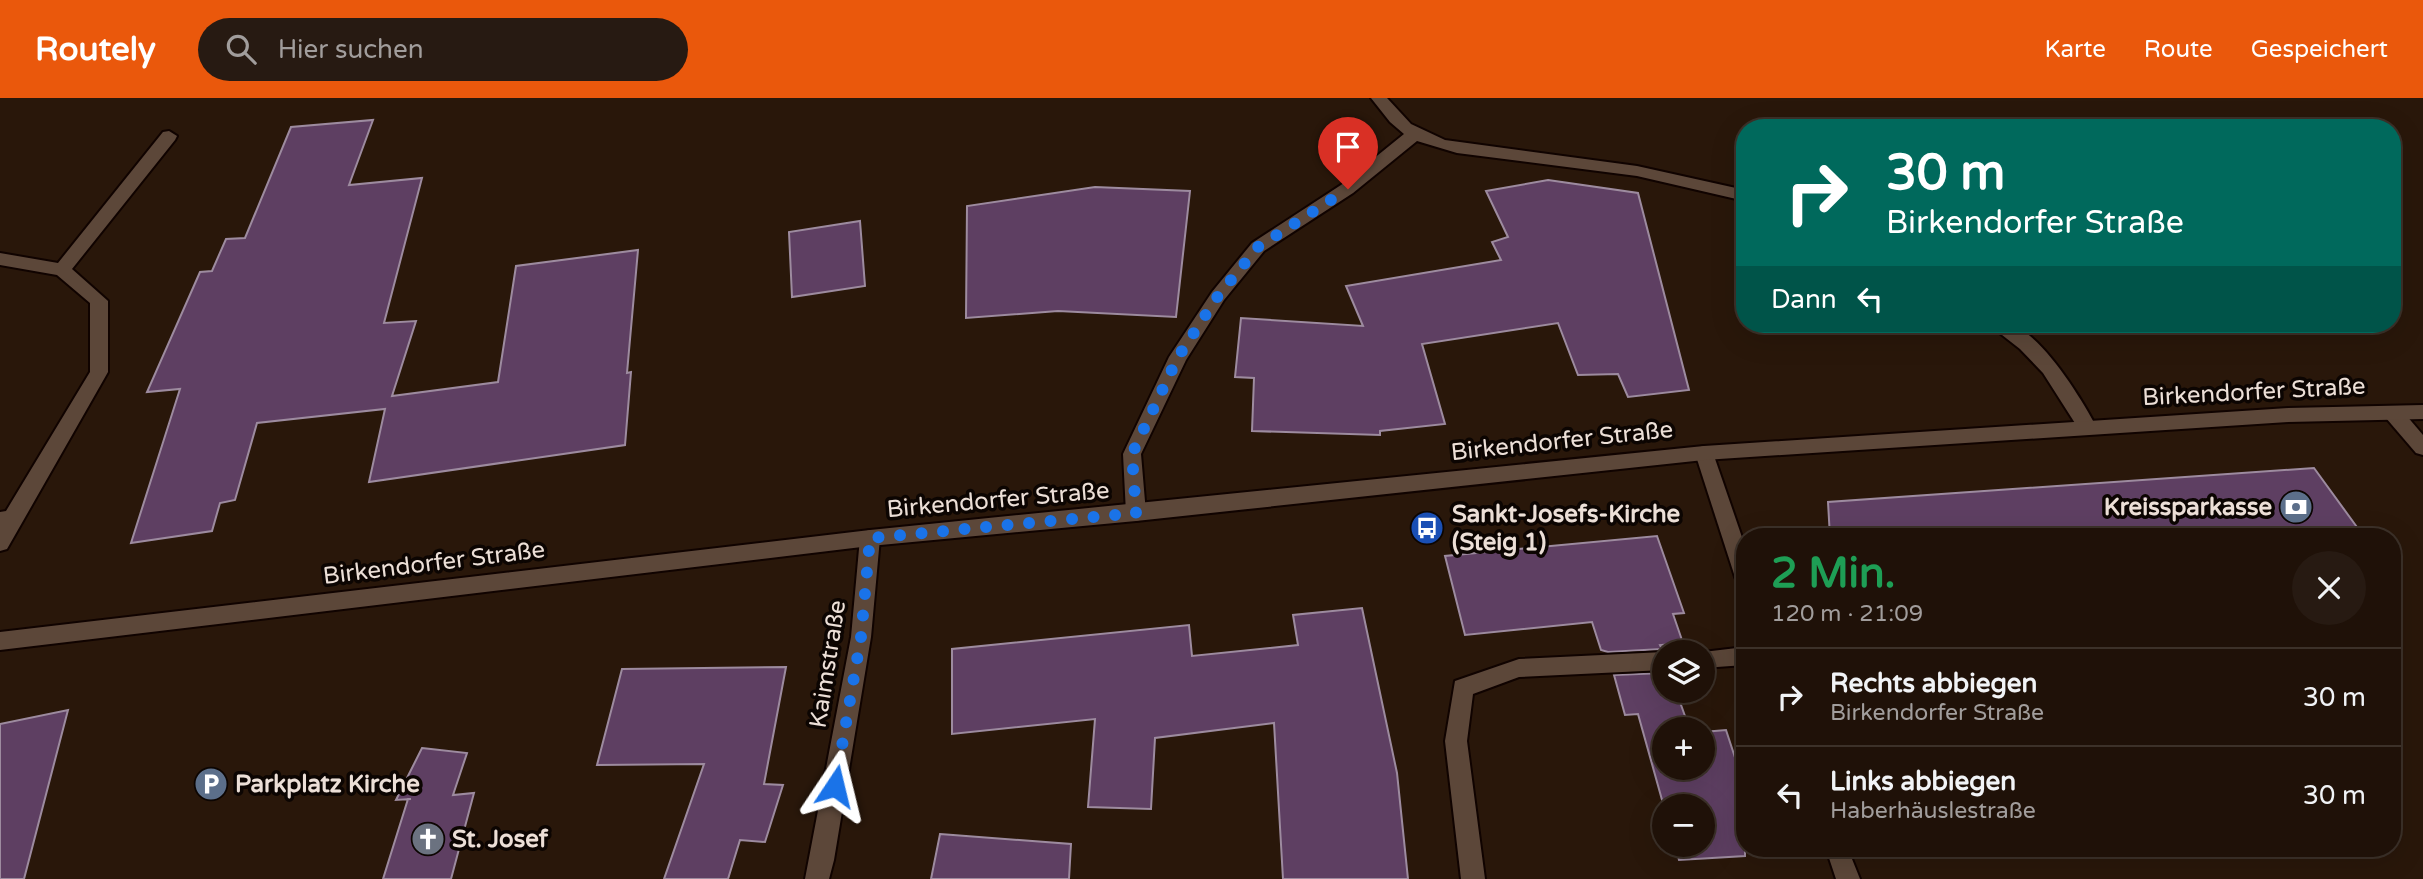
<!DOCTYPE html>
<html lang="de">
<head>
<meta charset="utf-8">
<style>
	:root { --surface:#1f1108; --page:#271a12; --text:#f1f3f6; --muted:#a19d9c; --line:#3c3129; --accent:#ea580c }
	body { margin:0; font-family:"Varela Round",sans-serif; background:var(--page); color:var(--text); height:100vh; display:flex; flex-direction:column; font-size:26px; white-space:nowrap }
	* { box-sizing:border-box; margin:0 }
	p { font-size:23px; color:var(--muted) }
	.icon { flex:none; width:38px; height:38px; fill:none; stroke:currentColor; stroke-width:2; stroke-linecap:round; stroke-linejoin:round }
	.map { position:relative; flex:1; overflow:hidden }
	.details { position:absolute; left:1736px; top:430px; width:665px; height:329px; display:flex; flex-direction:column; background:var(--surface); border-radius:28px; box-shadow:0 7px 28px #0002,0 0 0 2px var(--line) }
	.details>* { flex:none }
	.banner { position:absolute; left:1736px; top:21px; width:665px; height:214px; border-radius:28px; box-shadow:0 7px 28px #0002,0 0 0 2px var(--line); background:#00695c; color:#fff; overflow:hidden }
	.fabs { position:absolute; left:1652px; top:542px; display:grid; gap:14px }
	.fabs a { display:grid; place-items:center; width:63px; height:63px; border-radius:50%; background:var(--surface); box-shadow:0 7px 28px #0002,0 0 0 2px var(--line); font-size:35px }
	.pin { position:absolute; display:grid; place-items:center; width:60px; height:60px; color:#fff; margin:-72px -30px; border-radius:50% 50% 50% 0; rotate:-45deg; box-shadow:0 0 7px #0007 }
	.pin .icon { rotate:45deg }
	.me { position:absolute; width:77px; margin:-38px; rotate:10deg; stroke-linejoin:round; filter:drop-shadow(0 0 5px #0008) }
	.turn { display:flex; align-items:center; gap:24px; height:147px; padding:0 35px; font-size:32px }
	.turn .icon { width:91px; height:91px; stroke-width:2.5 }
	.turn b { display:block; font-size:49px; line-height:60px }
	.then { display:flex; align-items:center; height:66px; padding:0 35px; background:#0003; gap:14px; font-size:26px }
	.round { display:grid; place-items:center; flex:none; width:74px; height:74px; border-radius:37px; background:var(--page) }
	.headline { display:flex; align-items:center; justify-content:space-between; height:119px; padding:0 35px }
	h1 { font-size:42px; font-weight:700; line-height:52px; color:#1e9e55 }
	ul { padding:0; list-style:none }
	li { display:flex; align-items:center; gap:21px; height:98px; padding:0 35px; border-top:2px solid var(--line) }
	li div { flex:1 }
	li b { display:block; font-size:26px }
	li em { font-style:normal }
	header { display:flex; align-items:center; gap:42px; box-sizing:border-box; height:98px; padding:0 35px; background:var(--accent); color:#fff }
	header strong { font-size:33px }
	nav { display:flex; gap:38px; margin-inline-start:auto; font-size:24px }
	.search { width:490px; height:63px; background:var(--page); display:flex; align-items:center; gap:18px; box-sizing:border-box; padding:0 24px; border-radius:38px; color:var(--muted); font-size:26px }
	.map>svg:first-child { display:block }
	.building { fill:#5e3f62; stroke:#9d8b9f; stroke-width:2 }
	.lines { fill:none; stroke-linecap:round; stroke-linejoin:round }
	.service-casing { stroke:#100300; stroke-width:4 }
	.minor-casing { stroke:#100300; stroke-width:4 }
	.tertiary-casing { stroke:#100300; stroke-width:4 }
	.service { fill:#5c4739; fill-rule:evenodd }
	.minor { fill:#5c4739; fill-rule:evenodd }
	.tertiary { fill:#5c4739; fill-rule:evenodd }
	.route { stroke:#1a73e8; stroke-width:12; stroke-dasharray:0 21.6 }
	.labels { text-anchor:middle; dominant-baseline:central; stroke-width:7; stroke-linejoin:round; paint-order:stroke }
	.street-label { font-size:24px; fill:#ecdfd7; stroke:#0c0502 }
	.poi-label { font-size:24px; font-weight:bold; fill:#ecdfd7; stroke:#0c0502; text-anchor:start }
</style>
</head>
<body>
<header>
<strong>Routely</strong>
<div class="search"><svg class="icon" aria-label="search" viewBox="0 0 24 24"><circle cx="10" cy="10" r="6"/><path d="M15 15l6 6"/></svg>Hier suchen</div>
<nav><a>Karte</a><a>Route</a><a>Gespeichert</a></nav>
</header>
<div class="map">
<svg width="2423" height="781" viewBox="0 0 2423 781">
	<rect width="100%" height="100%" fill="#29170a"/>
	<g class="building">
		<path d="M373 22 349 87 422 80 384 225 416 223 392 298 498 284 516 168 638 152 627 275 631 274 625 347 369 384 385 311 257 325 235 402 220 405 212 433 131 445 180 291 147 294 200 174 212 173 226 141 245 140 291 29Z"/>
		<path d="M1548 82 1638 95 1689 292 1628 299 1618 276 1578 277 1558 225 1422 246 1445 326 1380 333V337L1252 333 1254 280 1235 279 1241 220 1363 228 1346 188 1501 162 1492 144 1508 139 1486 93Z"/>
		<path d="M1095 89 1190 93 1176 219 1058 213 966 220 967 108Z"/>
		<path d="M860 123 865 188 792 199 789 134Z"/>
		<path d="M2314 370 2362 436 2315 439H1830L1828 404Z"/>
		<path d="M1657 438 1684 515 1673 516 1683 545 1660 547 1662 551 1608 554 1601 552 1592 524 1465 537 1445 458Z"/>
		<path d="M1362 510 1397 675 1408 781H1283L1274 625 1155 640 1151 711 1088 709 1095 621 952 636V551L1189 527 1192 558 1298 547 1293 517Z"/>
		<path d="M786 569 764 686 783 687 765 744 740 742 728 781H664L704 666 597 667 622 571Z"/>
		<path d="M1664 575V593H1676L1690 632H1664V670H1703V634L1726 632 1745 690V758L1679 762 1675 747H1703V709H1664L1638 616 1625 617 1614 577Z"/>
		<path d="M68 612 24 781H0V626Z"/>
		<path d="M422 650 467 655 453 697 474 695 451 781H383L408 701H411L396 702Z"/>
		<path d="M940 736 1071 746 1069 781H931Z"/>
	</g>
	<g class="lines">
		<defs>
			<path id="service" d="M169 33 177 38 175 42 72 171 108 203V274L7 451 0 453V414L6 413 90 274V205L57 177 0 167V155L58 165 163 34Z"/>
			<g id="minor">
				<path d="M1371 0H1387L1411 26 1445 42 1637 68 1745 92V103L1637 78 1457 55 1417 43 1353 95 1264 153 1224 202 1186 262 1141 356 1146 415 1143 421 1136 423 1129 421 1126 415 1123 356 1169 259 1212 194 1252 145 1341 87 1404 36 1390 24Z"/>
				<path d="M1988 226C1994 226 2004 224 2010 226 2042 236 2081 300 2096 328L2094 333 2087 335 2080 333 2043 275 2020 251Z"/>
				<path d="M2393 308 2400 310 2423 337V357L2416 355 2386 320 2384 315 2386 310Z"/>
				<path d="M1704 348 1711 350 1713 355 1745 448V487L1738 485 1735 479 1695 355 1697 350Z"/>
				<path d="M870 432 877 434 880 440 871 539 834 762 829 781H805L851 539 860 440 863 434Z"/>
				<path d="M1745 549V567L1703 570V555H1695Z"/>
				<path d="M1664 554 1667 555H1664V572L1519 579 1473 596 1467 643 1485 781H1461L1445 643 1455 583 1519 561Z"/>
				<path d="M1826 751H1848L1860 781H1836Z"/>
			</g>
			<path id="tertiary" d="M2423 307V321L2288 324 1704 362 1136 423 870 448 0 552V534L870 432 1704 348 2288 310Z"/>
		</defs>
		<use href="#service" class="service-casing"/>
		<use href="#minor" class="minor-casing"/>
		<use href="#tertiary" class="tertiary-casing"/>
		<use href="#service" class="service"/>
		<use href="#minor" class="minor"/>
		<use href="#tertiary" class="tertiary"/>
	</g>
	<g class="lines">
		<path class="route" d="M835 688 861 539 870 440 1136 415 1132 356 1178 259 1218 198 1258 149 1348 91"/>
	</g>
	<defs>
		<symbol id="bank-disc" viewBox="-11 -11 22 22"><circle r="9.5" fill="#5c6f8a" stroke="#0c0502"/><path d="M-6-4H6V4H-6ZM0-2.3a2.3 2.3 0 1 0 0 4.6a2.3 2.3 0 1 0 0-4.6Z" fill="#fff"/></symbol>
		<symbol id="bus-disc" viewBox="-11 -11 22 22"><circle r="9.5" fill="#1a4fb4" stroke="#0c0502"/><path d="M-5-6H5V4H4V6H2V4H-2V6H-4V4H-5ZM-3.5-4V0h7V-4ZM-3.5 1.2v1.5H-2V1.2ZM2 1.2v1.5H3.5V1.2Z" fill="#fff"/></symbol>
		<symbol id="parking-disc" viewBox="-11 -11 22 22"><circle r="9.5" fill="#5c6f8a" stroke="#0c0502"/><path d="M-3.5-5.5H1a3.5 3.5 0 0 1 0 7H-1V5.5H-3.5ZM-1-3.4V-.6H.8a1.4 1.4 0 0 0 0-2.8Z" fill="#fff"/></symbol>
		<symbol id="church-disc" viewBox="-11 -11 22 22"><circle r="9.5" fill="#6b7280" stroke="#0c0502"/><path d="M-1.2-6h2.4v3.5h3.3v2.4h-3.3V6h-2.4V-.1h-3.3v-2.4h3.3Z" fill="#fff"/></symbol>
	</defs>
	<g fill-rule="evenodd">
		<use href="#bank-disc" x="2277" y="390" width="38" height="38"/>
		<use href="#bus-disc" x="1408" y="411" width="38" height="38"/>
		<use href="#parking-disc" x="192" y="667" width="38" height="38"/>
		<use href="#church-disc" x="409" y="722" width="38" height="38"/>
	</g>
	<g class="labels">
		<g class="street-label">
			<text transform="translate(2254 294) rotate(-3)">Birkendorfer Straße</text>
			<text transform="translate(1562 343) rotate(-6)">Birkendorfer Straße</text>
			<text transform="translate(998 402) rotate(-5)">Birkendorfer Straße</text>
			<text transform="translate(434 465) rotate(-7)">Birkendorfer Straße</text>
			<text transform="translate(828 566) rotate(-81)">Kaimstraße</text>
		</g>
		<g class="poi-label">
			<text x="2272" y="409" text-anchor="end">Kreissparkasse</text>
			<text x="1452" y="416">Sankt-Josefs-Kirche<tspan x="1452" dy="28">(Steig 1)</tspan></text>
			<text x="235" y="686">Parkplatz Kirche</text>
			<text x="452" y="741">St. Josef</text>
		</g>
	</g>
</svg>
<div class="fabs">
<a><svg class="icon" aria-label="layers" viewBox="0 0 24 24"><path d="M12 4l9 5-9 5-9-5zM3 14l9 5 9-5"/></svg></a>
<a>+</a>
<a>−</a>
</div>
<div class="pin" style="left:1348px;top:91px;background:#d93025"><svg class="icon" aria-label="arrive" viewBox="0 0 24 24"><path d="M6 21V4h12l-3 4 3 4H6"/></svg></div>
<svg class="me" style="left:835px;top:688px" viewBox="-20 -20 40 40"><path d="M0-17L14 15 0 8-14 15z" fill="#1a73e8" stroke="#fff" stroke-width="4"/></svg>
<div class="banner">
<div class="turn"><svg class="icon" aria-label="right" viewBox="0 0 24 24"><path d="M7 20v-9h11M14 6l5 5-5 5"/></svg><div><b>30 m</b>Birkendorfer Straße</div></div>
<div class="then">Dann<svg class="icon" aria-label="left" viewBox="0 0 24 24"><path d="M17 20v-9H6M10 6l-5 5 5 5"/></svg></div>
</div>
<section class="details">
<div class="headline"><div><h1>2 Min.</h1><p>120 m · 21:09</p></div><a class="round"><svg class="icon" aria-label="close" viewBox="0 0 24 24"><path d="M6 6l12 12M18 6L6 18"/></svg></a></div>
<ul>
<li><svg class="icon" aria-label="right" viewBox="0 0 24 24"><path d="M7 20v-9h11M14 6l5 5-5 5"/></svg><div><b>Rechts abbiegen</b><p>Birkendorfer Straße</p></div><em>30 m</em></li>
<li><svg class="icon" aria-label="left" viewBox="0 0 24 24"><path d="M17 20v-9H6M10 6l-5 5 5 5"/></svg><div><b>Links abbiegen</b><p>Haberhäuslestraße</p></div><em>30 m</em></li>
</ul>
</section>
</div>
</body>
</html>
